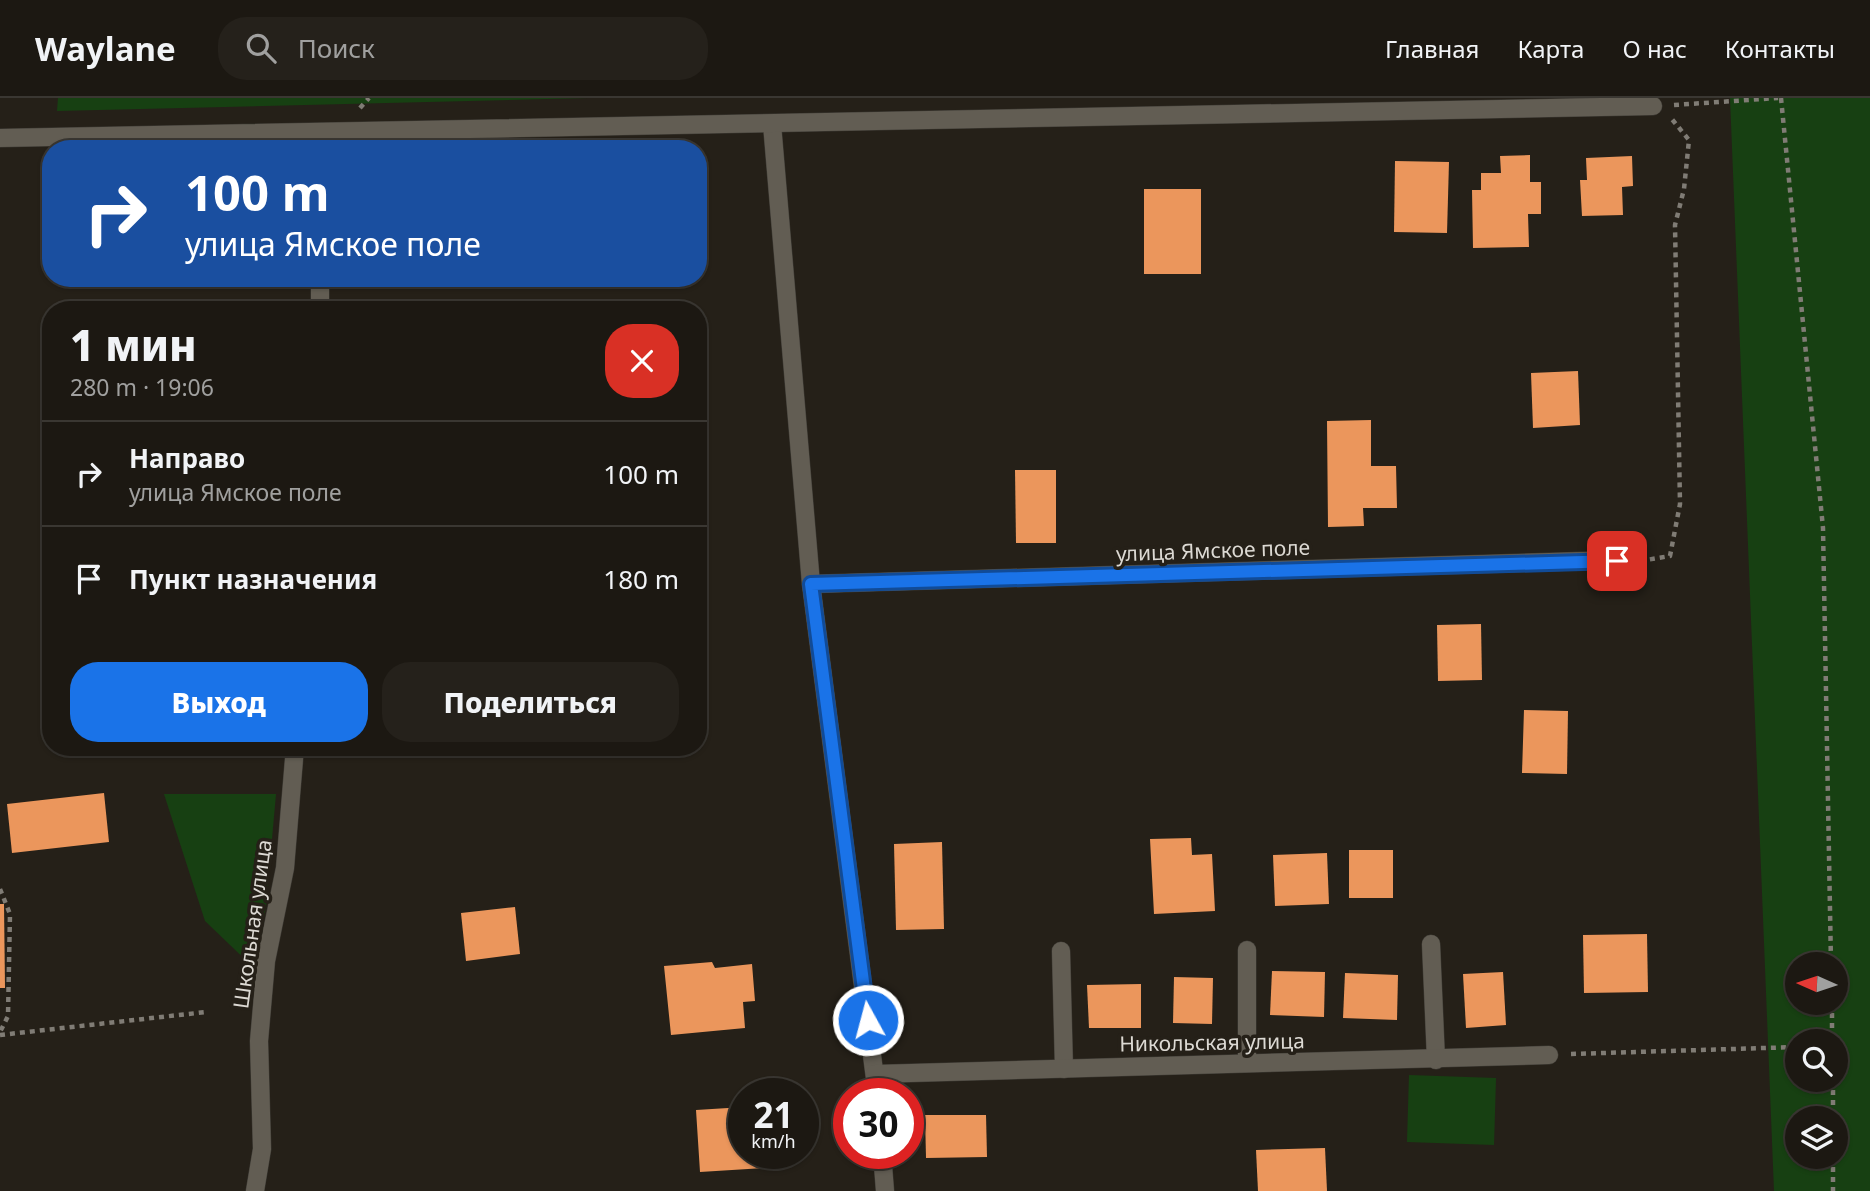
<!DOCTYPE html>
<html lang="ru">
<head>
<meta charset="utf-8">
<style>
	:root { --surface:#1c1812; --page:#25211b; --text:#f1f3f6; --muted:#a0a09f; --line:#3a3732; --accent:#1a73e8 }
	body { margin:0; font-family:"Noto Sans",sans-serif; background:var(--page); color:var(--text); height:100vh; display:flex; flex-direction:column; font-size:26px; white-space:nowrap }
	* { box-sizing:border-box; margin:0 }
	p { font-size:23px; color:var(--muted) }
	.icon { flex:none; width:38px; height:38px; fill:none; stroke:currentColor; stroke-width:2; stroke-linecap:round; stroke-linejoin:round }
	.map { position:relative; flex:1; overflow:hidden }
	.panel { position:absolute; left:42px; top:203px; width:665px; height:455px; display:flex; flex-direction:column; background:var(--surface); border-radius:28px; box-shadow:0 2px 5px #0004,0 0 0 2px var(--line) }
	.panel>* { flex:none }
	.guide { position:absolute; left:42px; top:42px; width:665px; height:147px; border-radius:28px; box-shadow:0 2px 5px #0004,0 0 0 2px var(--line); background:#1a4fa0; color:#fff; overflow:hidden }
	.needle { width:46px; rotate:273deg }
	.buttons { position:absolute; left:1785px; top:854px; display:grid; gap:14px }
	.buttons a { display:grid; place-items:center; width:63px; height:63px; border-radius:50%; background:var(--surface); box-shadow:0 2px 5px #0004,0 0 0 2px var(--line); font-size:35px }
	.speed { position:absolute; left:728px; top:980px; display:flex; gap:14px; font-size:35px; font-weight:700; text-align:center }
	.speed>* { display:grid; place-content:center; width:91px; height:91px; border-radius:50%; background:var(--surface); box-shadow:0 2px 5px #0004,0 0 0 2px var(--line); line-height:1 }
	.speed small { font-size:18px; font-weight:400 }
	.speed .limit { border:10px solid #d22; background:#fff; color:#111 }
	.pin { position:absolute; display:grid; place-items:center; width:60px; height:60px; color:#fff; margin:-30px; border-radius:14px; box-shadow:0 4px 10px #0006 }
	.me { position:absolute; width:77px; margin:-38px; rotate:353deg; stroke-linejoin:round; filter:drop-shadow(0 0 5px #0008) }
	.turn { display:flex; align-items:center; gap:24px; height:147px; padding:0 28px; font-size:32px }
	.turn .icon { width:91px; height:91px; stroke-width:2.5 }
	.turn b { display:block; font-size:49px; line-height:60px }
	.round { display:grid; place-items:center; flex:none; width:74px; height:74px; border-radius:28px; background:var(--page) }
	.summary { display:flex; align-items:center; justify-content:space-between; height:119px; padding:0 28px }
	h1 { font-size:42px; font-weight:800; line-height:52px }
	.button { display:flex; gap:14px; margin-top:auto; padding:14px 28px }
	.button a { flex:1; height:80px; border-radius:28px; background:var(--accent); color:#fff; font-size:28px; font-weight:800; line-height:80px; text-align:center }
	.button a+a { background:var(--page); color:var(--text) }
	ul { padding:0; list-style:none }
	li { display:flex; align-items:center; gap:21px; height:105px; padding:0 28px; border-top:2px solid var(--line) }
	li div { flex:1 }
	li b { display:block; font-size:26px }
	li em { font-style:normal }
	header { display:flex; align-items:center; gap:42px; box-sizing:border-box; height:98px; padding:0 35px; background:var(--surface); border-bottom:2px solid var(--line) }
	header strong { font-size:33px }
	nav { display:flex; gap:38px; margin-inline-start:auto; font-size:24px }
	.search { width:490px; height:63px; background:var(--page); display:flex; align-items:center; gap:18px; box-sizing:border-box; padding:0 24px; border-radius:28px; color:var(--muted); font-size:26px }
	.map>svg:first-child { display:block }
	.green { fill:#174012; fill-rule:evenodd }
	.building { fill:#eb965c }
	.lines { fill:none; stroke-linecap:round; stroke-linejoin:round }
	.minor-casing { stroke:#3f3c36; stroke-width:19 }
	.path { stroke:#807c75; stroke-width:4.5; stroke-dasharray:5 5; stroke-linecap:butt }
	.minor { stroke:#625d53; stroke-width:18 }
	.route-casing { stroke:#114b97; stroke-width:18 }
	.route { stroke:#1a73e8; stroke-width:12 }
	.labels { text-anchor:middle; dominant-baseline:central; stroke-width:7; stroke-linejoin:round; paint-order:stroke }
	.street-label { font-size:21px; fill:#dcd9d3; stroke:#252018 }
</style>
</head>
<body>
<header>
<strong>Waylane</strong>
<div class="search"><svg class="icon" aria-label="search" viewBox="0 0 24 24"><circle cx="10" cy="10" r="6"/><path d="M15 15l6 6"/></svg>Поиск</div>
<nav><a>Главная</a><a>Карта</a><a>О нас</a><a>Контакты</a></nav>
</header>
<div class="map">
<svg width="1870" height="1093" viewBox="0 0 1870 1093">
	<rect width="100%" height="100%" fill="#252018"/>
	<g class="green">
		<path d="M58 0H588L57 13Z"/>
		<path d="M1730 0H1870V1093H1774ZM1797 866H1836V905H1797ZM1797 943H1836V982H1797ZM1797 1020H1836V1059H1797Z"/>
		<path d="M164 696H276L266 808 255 871 205 823Z"/>
		<path d="M1409 977 1496 980 1494 1047 1407 1044Z"/>
	</g>
	<g class="building">
		<path d="M1530 57V84H1541V116H1528L1529 149 1473 150 1472 92H1481V75H1501L1500 58Z"/>
		<path d="M1632 58 1633 88 1622 89 1623 117 1582 118 1580 82H1587L1586 60Z"/>
		<path d="M1395 63 1449 64 1447 135 1394 134Z"/>
		<rect x="1144" y="91" width="57" height="85"/>
		<path d="M137 180H192L193 186 137 190Z"/>
		<path d="M1578 273 1580 327 1533 330 1531 275Z"/>
		<path d="M1371 322V368H1396L1397 410H1363L1364 428 1328 429 1327 323Z"/>
		<path d="M1015 372H1056V445H1016Z"/>
		<path d="M1481 526 1482 582 1438 583 1437 527Z"/>
		<path d="M1524 612 1568 613 1567 676 1522 675Z"/>
		<path d="M104 695 109 744 12 755 7 706Z"/>
		<path d="M1191 740 1192 757 1212 756 1215 813 1154 816 1150 741Z"/>
		<path d="M942 744 944 831 896 832 894 746Z"/>
		<rect x="1349" y="752" width="44" height="48"/>
		<path d="M1327 755 1329 806 1275 808 1273 757Z"/>
		<path d="M0 806H4L5 890H0Z"/>
		<path d="M515 809 520 856 466 863 461 815Z"/>
		<path d="M1647 836 1648 894 1584 895 1583 837Z"/>
		<path d="M712 864 715 870 752 866 755 903 743 904 745 930 671 937 664 868Z"/>
		<path d="M1272 873 1325 874 1324 919 1270 917Z"/>
		<path d="M1503 874 1506 927 1466 930 1463 876Z"/>
		<path d="M1345 875 1398 877 1397 922 1343 920Z"/>
		<path d="M1174 879 1213 880 1212 926 1173 925Z"/>
		<path d="M1141 886V930H1089L1087 887Z"/>
		<path d="M744 1009V1055H764L765 1070 700 1074 696 1012Z"/>
		<path d="M925 1017H986L987 1059 926 1060Z"/>
		<path d="M1325 1050 1327 1093H1258L1256 1052Z"/>
	</g>
	<g class="lines">
		<defs>
			<g id="minor">
				<path d="M772 26 811 486 877 996"/>
				<path d="M0 40 1653 8"/>
				<path d="M320 212V180"/>
				<path d="M811 486 1617 462"/>
				<path d="M1431 846 1436 962"/>
				<path d="M1247 852V965"/>
				<path d="M1061 853 1064 971"/>
				<path d="M875 976 1549 957"/>
				<path d="M882 1055 885 1093"/>
				<path d="M255 1093 262 1051 259 943 266 863 285 770 295 649"/>
			</g>
		</defs>
		<use href="#minor" class="minor-casing"/>
		<g class="path">
			<path d="M1781 0 1823 430 1831 866"/>
			<path d="M1674 7 1778 0"/>
			<path d="M360 10 369 0"/>
			<path d="M1640 463 1670 458 1680 406 1675 127 1684 91 1689 42 1671 20"/>
			<path d="M0 791 10 816 8 918 0 934"/>
			<path d="M1832 905V943"/>
			<path d="M0 937 206 914"/>
			<path d="M1571 956 1797 949"/>
			<path d="M1833 982V1020"/>
			<path d="M1833 1059V1093"/>
		</g>
		<use href="#minor" class="minor"/>
	</g>
	<g class="lines">
		<defs>
			<path id="route" d="M868 922 811 486 1617 463"/>
		</defs>
		<use href="#route" class="route-casing"/>
		<use href="#route" class="route"/>
	</g>
	<g class="labels">
		<g class="street-label">
			<text transform="translate(1213 452) rotate(-2)">улица Ямское поле</text>
			<text transform="translate(252 826) rotate(-82)">Школьная улица</text>
			<text transform="translate(1212 944) rotate(-1)">Никольская улица</text>
		</g>
	</g>
</svg>
<div class="buttons">
<a><svg class="needle" viewBox="-14 -14 28 28"><path d="M0-13l5 13h-10z" fill="#e53935"/><path d="M0 13l5-13h-10z" fill="#a0a09f"/></svg></a>
<a><svg class="icon" aria-label="search" viewBox="0 0 24 24"><circle cx="10" cy="10" r="6"/><path d="M15 15l6 6"/></svg></a>
<a><svg class="icon" aria-label="layers" viewBox="0 0 24 24"><path d="M12 4l9 5-9 5-9-5zM3 14l9 5 9-5"/></svg></a>
</div>
<div class="speed"><div>21<small>km/h</small></div><div class="limit">30</div></div>
<div class="pin" style="left:1617px;top:463px;background:#d93025"><svg class="icon" aria-label="arrive" viewBox="0 0 24 24"><path d="M6 21V4h12l-3 4 3 4H6"/></svg></div>
<svg class="me" style="left:868px;top:922px" viewBox="-20 -20 40 40"><circle r="17" fill="#1a73e8" stroke="#fff" stroke-width="3"/><path d="M0-11L8 9 0 5-8 9z" fill="#fff"/></svg>
<div class="guide">
<div class="turn"><svg class="icon" aria-label="right" viewBox="0 0 24 24"><path d="M7 20v-9h11M14 6l5 5-5 5"/></svg><div><b>100 m</b>улица Ямское поле</div></div>
</div>
<section class="panel">
<div class="summary"><div><h1>1 мин</h1><p>280 m · 19:06</p></div><a class="round" style="background:#d93025;color:#fff"><svg class="icon" aria-label="close" viewBox="0 0 24 24"><path d="M6 6l12 12M18 6L6 18"/></svg></a></div>
<ul>
<li><svg class="icon" aria-label="right" viewBox="0 0 24 24"><path d="M7 20v-9h11M14 6l5 5-5 5"/></svg><div><b>Направо</b><p>улица Ямское поле</p></div><em>100 m</em></li>
<li><svg class="icon" aria-label="arrive" viewBox="0 0 24 24"><path d="M6 21V4h12l-3 4 3 4H6"/></svg><div><b>Пункт назначения</b></div><em>180 m</em></li>
</ul>
<div class="button"><a>Выход</a><a>Поделиться</a></div>
</section>
</div>
</body>
</html>
